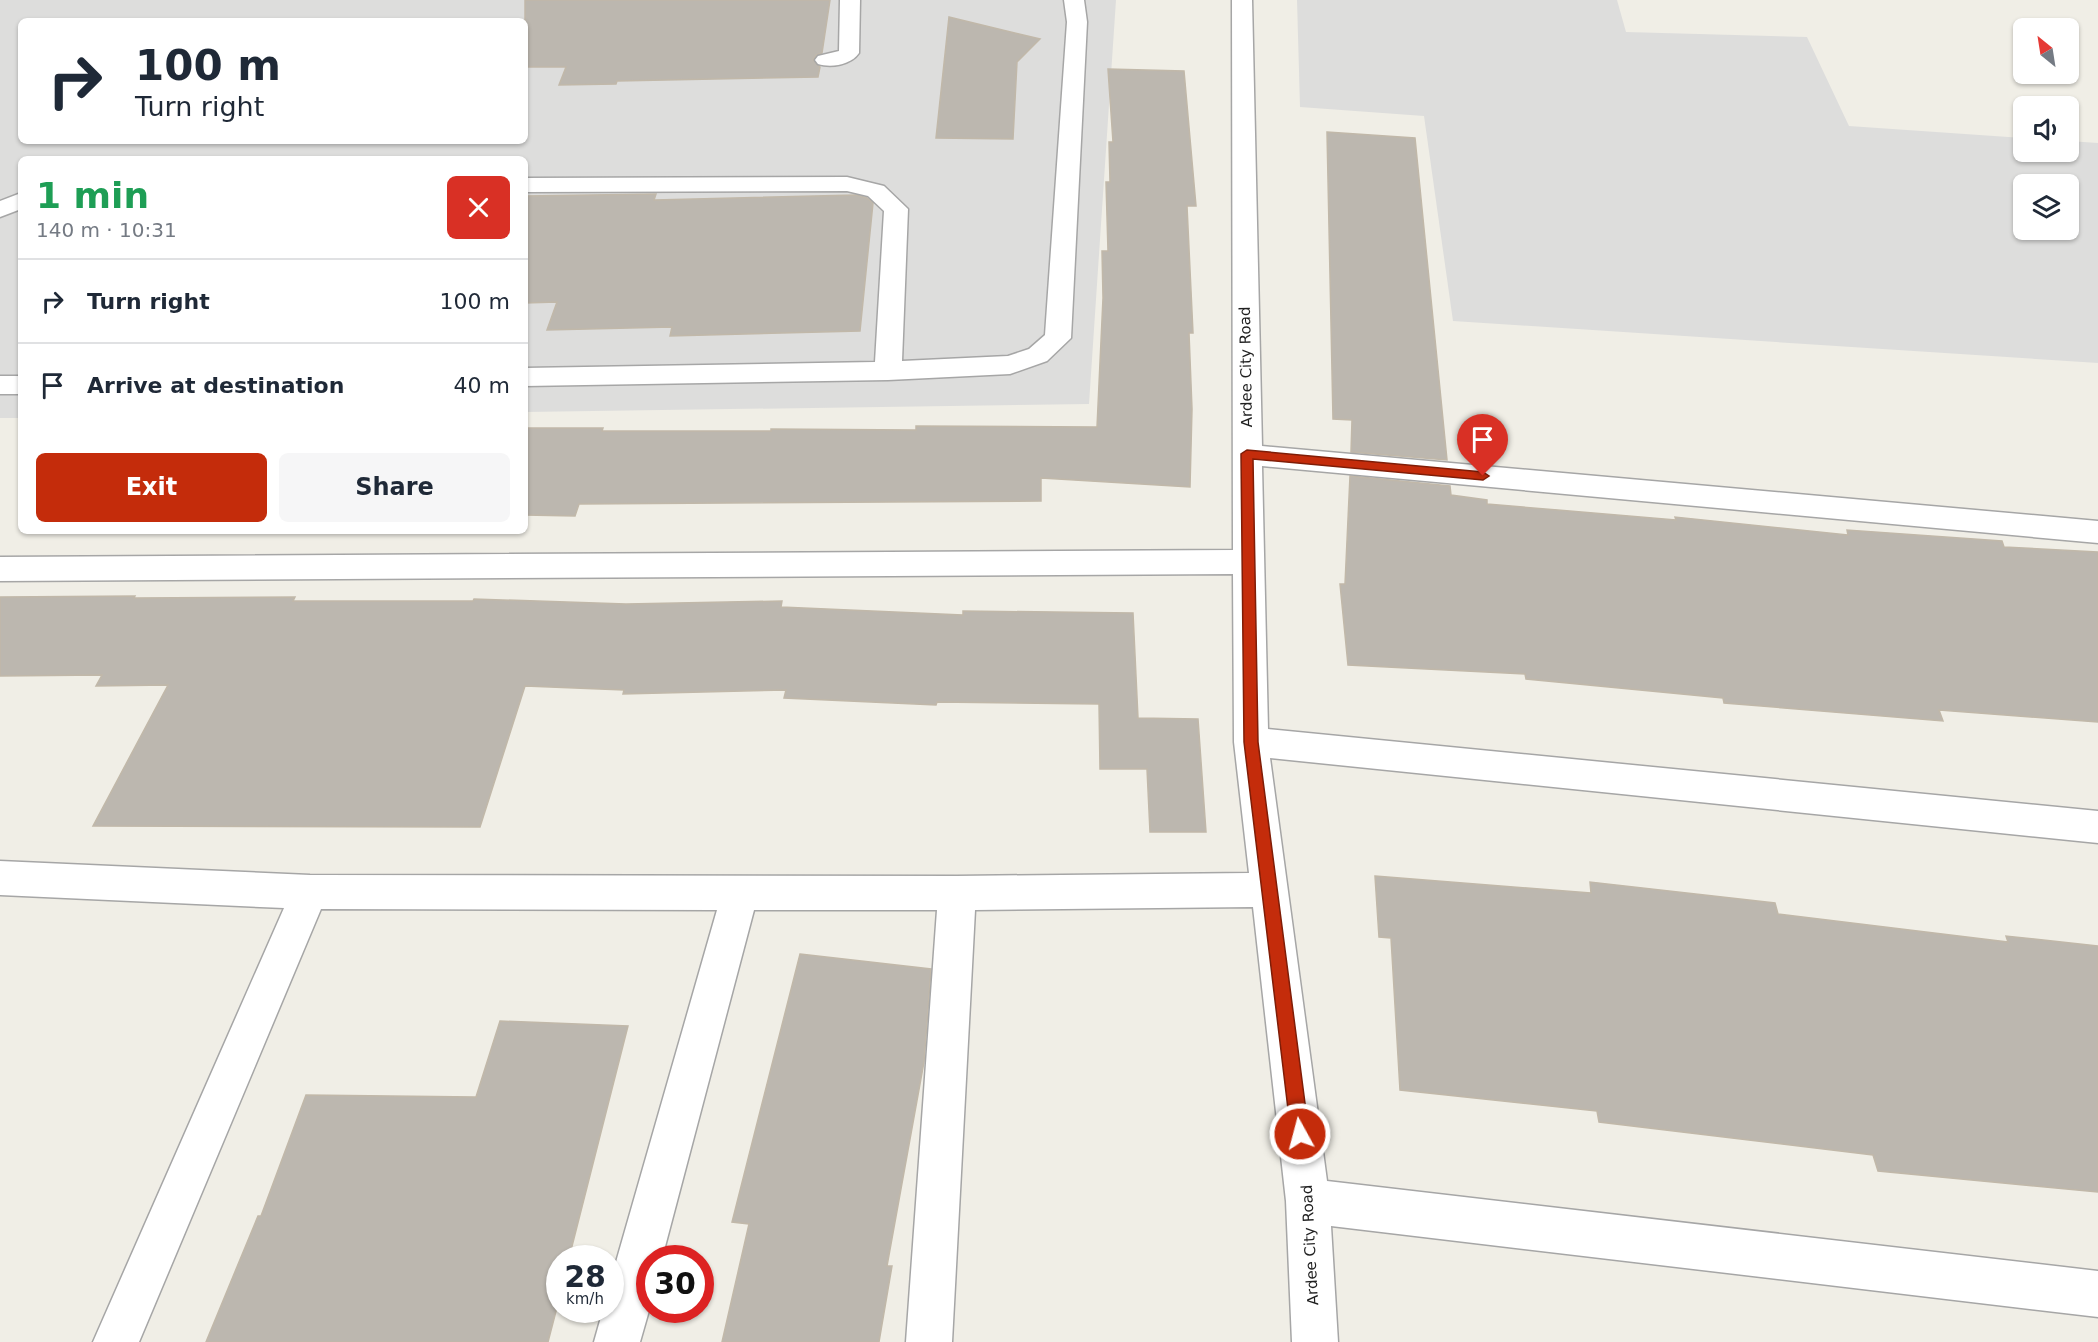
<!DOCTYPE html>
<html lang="en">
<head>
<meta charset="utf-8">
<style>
	:root { --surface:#fff; --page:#f6f6f7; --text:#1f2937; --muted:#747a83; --line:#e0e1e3; --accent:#c42c0b }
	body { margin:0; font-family:"DejaVu Sans",sans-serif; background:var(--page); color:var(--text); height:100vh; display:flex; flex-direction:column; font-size:22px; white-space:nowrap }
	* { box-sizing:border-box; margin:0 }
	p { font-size:20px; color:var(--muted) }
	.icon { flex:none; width:33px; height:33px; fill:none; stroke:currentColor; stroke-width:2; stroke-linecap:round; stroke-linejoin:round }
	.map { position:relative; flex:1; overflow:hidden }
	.side { position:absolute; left:18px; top:156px; width:510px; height:378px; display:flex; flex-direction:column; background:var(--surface); border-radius:9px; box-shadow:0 2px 4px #0004 }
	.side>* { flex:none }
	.top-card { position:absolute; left:18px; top:18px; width:510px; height:126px; border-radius:9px; box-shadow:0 2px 4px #0004; background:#fff; color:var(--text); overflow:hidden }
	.needle { width:39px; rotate:330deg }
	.controls { position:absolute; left:2013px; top:18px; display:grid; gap:12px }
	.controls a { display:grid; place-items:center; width:66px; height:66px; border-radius:9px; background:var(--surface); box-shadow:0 2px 4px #0004; font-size:30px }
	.speed { position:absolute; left:546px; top:1245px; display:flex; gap:12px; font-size:30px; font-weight:700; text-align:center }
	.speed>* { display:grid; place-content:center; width:78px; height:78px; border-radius:50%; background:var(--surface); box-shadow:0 2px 4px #0004; line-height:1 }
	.speed small { font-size:15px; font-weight:400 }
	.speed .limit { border:9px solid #d22; background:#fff; color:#111 }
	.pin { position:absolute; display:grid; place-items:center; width:51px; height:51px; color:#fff; margin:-62px -26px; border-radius:50% 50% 50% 0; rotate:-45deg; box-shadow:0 0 6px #0007 }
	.pin .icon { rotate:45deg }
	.me { position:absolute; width:66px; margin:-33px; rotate:353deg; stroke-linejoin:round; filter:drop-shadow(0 0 4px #0008) }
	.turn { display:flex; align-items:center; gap:21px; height:126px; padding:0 18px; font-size:27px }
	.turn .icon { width:78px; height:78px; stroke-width:2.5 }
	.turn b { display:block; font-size:42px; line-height:51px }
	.round { display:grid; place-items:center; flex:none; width:63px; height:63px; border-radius:9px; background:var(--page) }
	.overview { display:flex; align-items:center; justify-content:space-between; height:102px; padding:0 18px }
	h1 { font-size:36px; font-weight:600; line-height:45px; color:#1e9e55 }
	.primary-button { display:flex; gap:12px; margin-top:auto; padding:12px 18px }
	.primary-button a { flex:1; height:69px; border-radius:9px; background:var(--accent); color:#fff; font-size:24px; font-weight:600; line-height:69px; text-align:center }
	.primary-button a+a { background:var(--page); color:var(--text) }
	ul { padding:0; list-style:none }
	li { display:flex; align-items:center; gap:18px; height:84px; padding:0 18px; border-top:2px solid var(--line) }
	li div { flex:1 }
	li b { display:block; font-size:22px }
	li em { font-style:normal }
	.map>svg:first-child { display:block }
	.residential { fill:#dddddc; fill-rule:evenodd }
	.building { fill:#bcb7af; stroke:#c1b8a9; stroke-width:1.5 }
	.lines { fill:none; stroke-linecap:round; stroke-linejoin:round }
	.minor-casing { stroke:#a6a6a6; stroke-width:3 }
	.minor { fill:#fff; fill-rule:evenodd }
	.route { fill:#c42c0b; stroke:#7f1d07; stroke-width:1.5 }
	.labels { text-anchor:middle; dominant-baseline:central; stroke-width:6; stroke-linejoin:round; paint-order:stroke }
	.street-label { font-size:15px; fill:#1f1f1f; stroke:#fff }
</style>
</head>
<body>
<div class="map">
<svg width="2098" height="1342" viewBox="0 0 2098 1342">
	<rect width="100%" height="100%" fill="#f0eee6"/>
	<g class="residential">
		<path d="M0 0H1116L1089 404 525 412V159H21V418H0ZM21 21H525V141H21Z"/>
		<path d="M1297 0H1617L1626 32 1807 37 1849 126 2023 138 2024 152H2068L2069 141 2098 143V363L1453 321 1424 116 1300 107ZM2024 184H2068V230H2024Z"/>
	</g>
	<g class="building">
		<path d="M525 0H830L822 53 816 55 813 60 820 67 818 77 617 81 616 84 559 85 566 67H525Z"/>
		<path d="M949 17 1040 39 1017 62 1013 139 936 138Z"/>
		<path d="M1108 69 1184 71 1196 206H1187L1193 333H1189L1192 409 1190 487 1041 478V501L579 504 575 516 525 515V428H603L602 431H771V429L916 430V426L1097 427 1103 298 1102 251H1108L1106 182H1110L1109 142H1113Z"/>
		<path d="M1327 132 1415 138 1447 460 1351 452 1352 420 1333 419Z"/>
		<path d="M656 194 654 200 856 195 867 198 873 203 860 331 670 336 672 327 547 330 557 302 525 303V196Z"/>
		<path d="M1350 476 1450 486 1451 495 1487 500V504L1676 520 1675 517 1848 535 1847 530 2002 541 2004 547 2098 552V722L1939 710 1943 721 1724 703 1723 698 1526 679 1525 674 1348 665 1340 584H1345Z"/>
		<path d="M135 596 134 598 295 597 293 601H473L474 599 626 604 782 601 781 607 963 615V611L1133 613 1138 718 1198 719 1206 832H1150L1147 769H1100L1099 704 937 702 936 705 784 698 786 690 623 694 624 690 525 686 480 827 93 826 168 685 96 686 102 675 0 676V597Z"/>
		<path d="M1375 876 1591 893 1590 882 1775 903 1778 914 2008 942 2006 936 2098 946V1192L1878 1171 1873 1155 1599 1122 1597 1111 1400 1090 1391 938 1379 937Z"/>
		<path d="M800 954 931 969 924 1062 887 1266H892L879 1342H722L749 1224 732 1222Z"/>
		<path d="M500 1021 628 1026 569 1258H560V1296L548 1342H206L258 1216H261L306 1095 476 1097Z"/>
	</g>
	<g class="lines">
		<defs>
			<g id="minor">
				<path d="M840 0H860L859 53C851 65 831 68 818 64L815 60 818 56 839 51Z"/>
				<path d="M1064 0H1084L1087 22 1071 338 1047 361 1010 374 888 380 525 386V368L875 362 884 211 868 196 847 191 525 192V178L847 177 884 186 908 209 902 361 1008 356 1029 349 1045 335 1067 22Z"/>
				<path d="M1232 0H1252L1262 446 2098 521V543L1262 466 1268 729 2098 811V843L1270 758 1327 1181 2098 1271V1317L1331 1226 1338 1342H1292L1286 1201 1253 907 975 910 952 1342H906L937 910H754L662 1258H650V1307L640 1342H594L603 1310H610V1283L717 910 321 909 139 1342H93L284 908 0 895V861L310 875 957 876 1249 873 1234 742 1233 574 0 581V557L1233 550Z"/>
				<path d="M21 193V209L0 217V201Z"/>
				<rect x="0" y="376" width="21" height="18"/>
			</g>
		</defs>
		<use href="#minor" class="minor-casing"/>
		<use href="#minor" class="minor"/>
	</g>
	<path class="route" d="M1247 450 1483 472 1489 476 1483 480 1253 459 1258 742 1309 1134 1306 1140 1300 1143 1294 1140 1291 1134 1244 742 1241 454Z"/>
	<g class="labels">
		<g class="street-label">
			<text transform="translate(1246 367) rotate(-91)">Ardee City Road</text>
			<text transform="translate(1310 1245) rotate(-93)">Ardee City Road</text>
		</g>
	</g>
</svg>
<div class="controls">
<a><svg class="needle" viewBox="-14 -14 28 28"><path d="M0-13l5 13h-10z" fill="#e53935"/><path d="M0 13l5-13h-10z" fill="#747a83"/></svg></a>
<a><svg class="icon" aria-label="sound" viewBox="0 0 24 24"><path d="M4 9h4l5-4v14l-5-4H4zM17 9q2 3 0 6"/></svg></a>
<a><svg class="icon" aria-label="layers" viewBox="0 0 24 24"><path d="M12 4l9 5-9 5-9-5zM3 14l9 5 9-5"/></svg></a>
</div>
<div class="speed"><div>28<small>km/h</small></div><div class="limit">30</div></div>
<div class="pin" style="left:1483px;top:476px;background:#d93025"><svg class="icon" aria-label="arrive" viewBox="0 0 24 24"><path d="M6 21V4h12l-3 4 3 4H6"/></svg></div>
<svg class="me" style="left:1300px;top:1134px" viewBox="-20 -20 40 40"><circle r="17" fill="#c42c0b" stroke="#fff" stroke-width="3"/><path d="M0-11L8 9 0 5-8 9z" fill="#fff"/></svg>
<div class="top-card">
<div class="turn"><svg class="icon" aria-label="right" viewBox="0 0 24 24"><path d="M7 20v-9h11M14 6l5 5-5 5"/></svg><div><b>100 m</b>Turn right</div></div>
</div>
<section class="side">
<div class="overview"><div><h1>1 min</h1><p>140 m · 10:31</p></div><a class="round" style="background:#d93025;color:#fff"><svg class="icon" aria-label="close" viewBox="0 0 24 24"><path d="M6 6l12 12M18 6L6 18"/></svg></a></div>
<ul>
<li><svg class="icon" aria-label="right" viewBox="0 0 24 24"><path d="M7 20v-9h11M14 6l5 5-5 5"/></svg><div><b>Turn right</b></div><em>100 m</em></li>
<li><svg class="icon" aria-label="arrive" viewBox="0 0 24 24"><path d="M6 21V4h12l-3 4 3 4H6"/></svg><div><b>Arrive at destination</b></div><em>40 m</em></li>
</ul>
<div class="primary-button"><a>Exit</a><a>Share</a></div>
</section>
</div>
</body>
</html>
